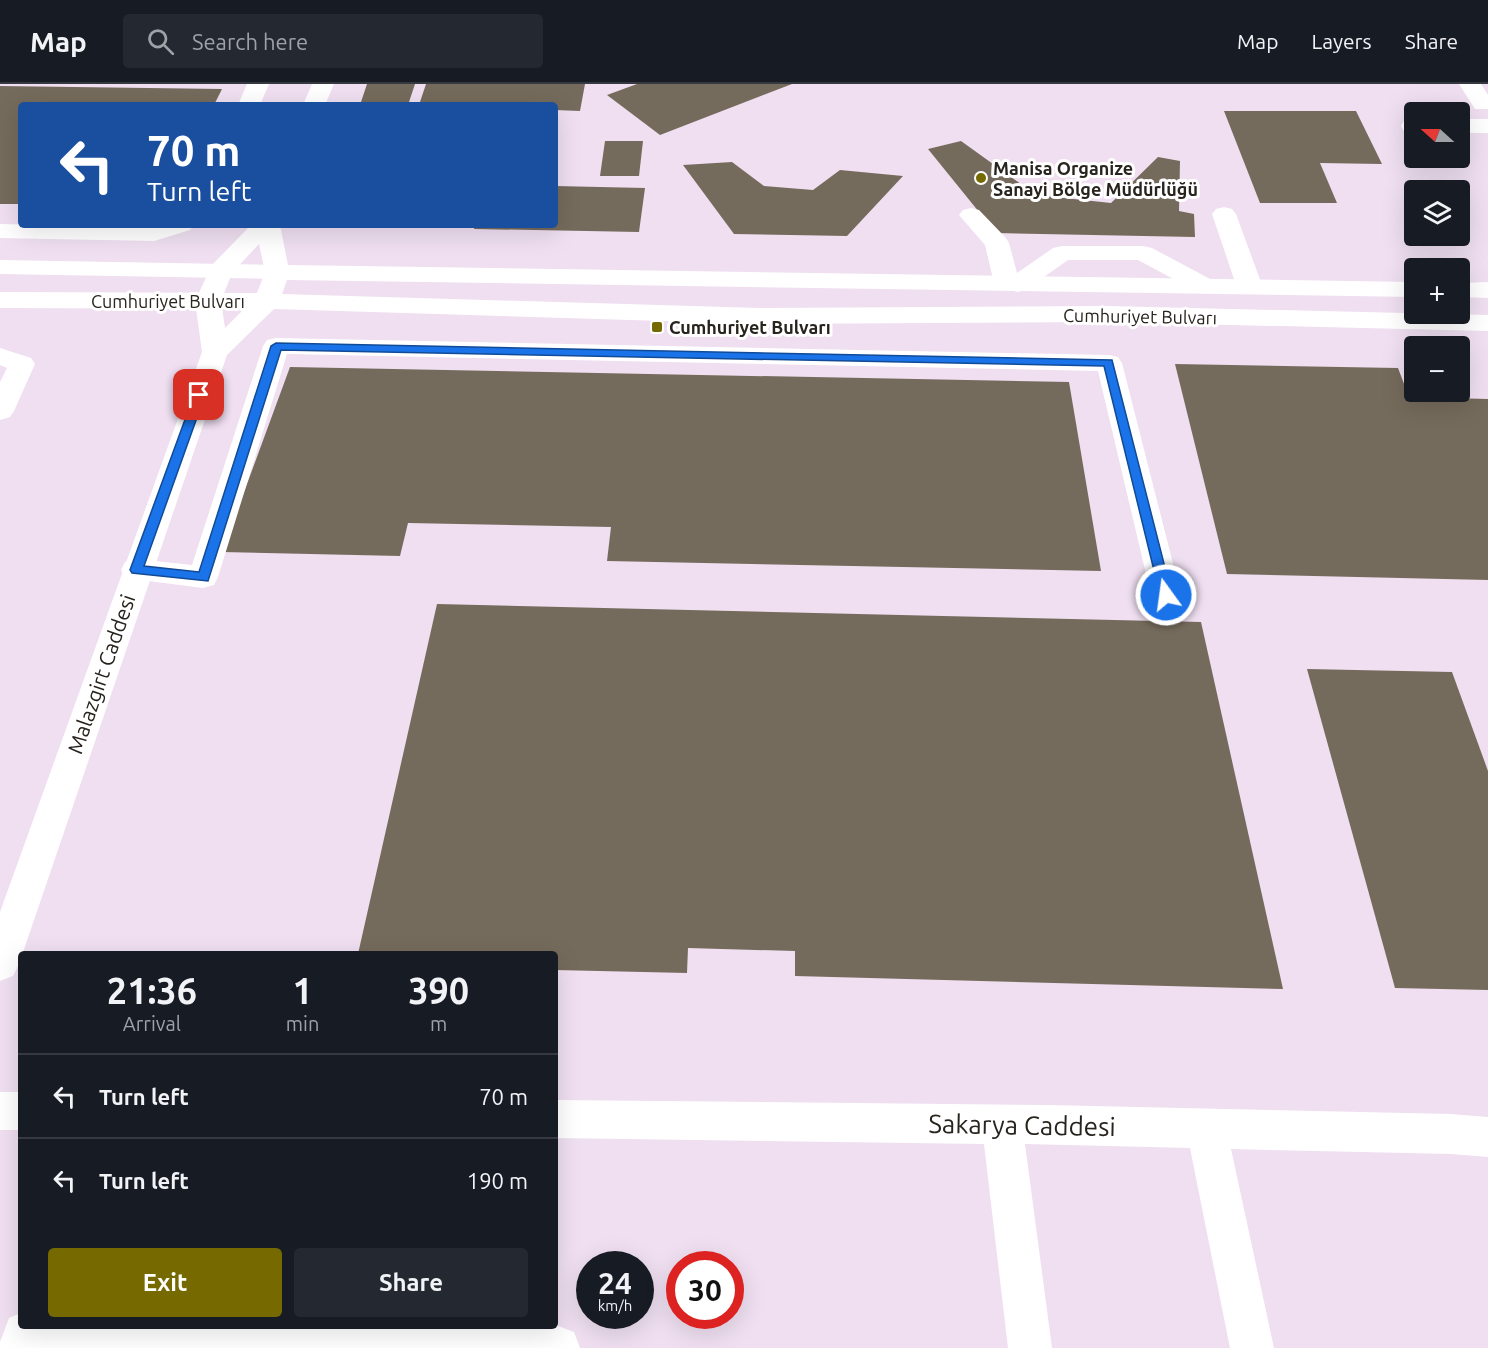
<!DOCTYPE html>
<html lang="en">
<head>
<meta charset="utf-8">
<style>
	:root { --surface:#171b24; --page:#242831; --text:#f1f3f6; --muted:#9ea1a6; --line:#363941; --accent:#756900 }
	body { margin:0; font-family:Ubuntu,sans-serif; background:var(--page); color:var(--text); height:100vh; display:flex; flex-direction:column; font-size:22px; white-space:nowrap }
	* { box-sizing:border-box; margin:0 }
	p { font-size:20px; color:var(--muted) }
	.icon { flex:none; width:33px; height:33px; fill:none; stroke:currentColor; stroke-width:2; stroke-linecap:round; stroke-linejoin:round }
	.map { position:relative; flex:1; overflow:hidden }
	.drawer { position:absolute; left:18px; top:867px; width:540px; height:378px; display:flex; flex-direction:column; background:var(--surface); border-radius:6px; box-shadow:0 6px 24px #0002 }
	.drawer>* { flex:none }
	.top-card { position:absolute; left:18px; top:18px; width:540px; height:126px; border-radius:6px; box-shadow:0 6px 24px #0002; background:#1a4fa0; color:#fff; overflow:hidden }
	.needle { width:39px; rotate:291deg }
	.fabs { position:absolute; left:1404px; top:18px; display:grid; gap:12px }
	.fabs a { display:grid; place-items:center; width:66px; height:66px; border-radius:6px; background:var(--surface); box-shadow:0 6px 24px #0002; font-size:30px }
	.speed { position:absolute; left:576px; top:1167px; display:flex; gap:12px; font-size:30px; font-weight:700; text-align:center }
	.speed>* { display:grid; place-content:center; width:78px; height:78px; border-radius:50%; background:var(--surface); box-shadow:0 6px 24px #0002; line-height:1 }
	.speed small { font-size:15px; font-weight:400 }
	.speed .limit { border:9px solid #d22; background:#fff; color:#111 }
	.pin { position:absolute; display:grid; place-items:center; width:51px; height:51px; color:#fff; margin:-26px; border-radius:12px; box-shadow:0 3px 9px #0006 }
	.me { position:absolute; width:66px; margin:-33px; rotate:346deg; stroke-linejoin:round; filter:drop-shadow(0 0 4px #0008) }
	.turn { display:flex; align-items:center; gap:21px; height:126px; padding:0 30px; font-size:27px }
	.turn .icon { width:78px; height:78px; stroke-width:2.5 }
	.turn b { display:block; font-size:42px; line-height:51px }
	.eta { display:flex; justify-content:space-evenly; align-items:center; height:102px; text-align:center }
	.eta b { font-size:36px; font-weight:700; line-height:42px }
	.button { display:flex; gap:12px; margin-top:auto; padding:12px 30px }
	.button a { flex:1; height:69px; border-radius:6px; background:var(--accent); color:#fff; font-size:24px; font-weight:700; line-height:69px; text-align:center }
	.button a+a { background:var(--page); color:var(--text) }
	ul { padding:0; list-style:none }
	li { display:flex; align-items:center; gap:18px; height:84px; padding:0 30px; border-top:2px solid var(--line) }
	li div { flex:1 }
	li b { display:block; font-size:22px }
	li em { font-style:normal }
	header { display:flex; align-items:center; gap:36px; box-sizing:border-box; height:84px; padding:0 30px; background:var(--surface); border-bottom:2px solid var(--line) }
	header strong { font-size:28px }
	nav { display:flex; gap:33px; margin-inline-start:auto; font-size:21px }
	.search { width:420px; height:54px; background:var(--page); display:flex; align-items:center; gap:15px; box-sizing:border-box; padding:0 21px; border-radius:6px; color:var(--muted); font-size:22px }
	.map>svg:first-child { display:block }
	.industrial { fill:#efdff1; fill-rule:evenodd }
	.building { fill:#756b5c }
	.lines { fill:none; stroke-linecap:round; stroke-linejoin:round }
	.minor { fill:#fff; fill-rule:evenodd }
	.major { fill:#fff; fill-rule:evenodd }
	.route { fill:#1a73e8; stroke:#114b97; stroke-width:1.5 }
	.poi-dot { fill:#756900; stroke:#fff; stroke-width:2 }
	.labels { text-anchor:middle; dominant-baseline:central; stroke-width:6; stroke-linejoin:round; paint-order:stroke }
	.far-poi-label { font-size:18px; font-weight:bold; fill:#27231d; stroke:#fff; text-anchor:start }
	.far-street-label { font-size:18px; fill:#27231d; stroke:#fff }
	.street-label { font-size:21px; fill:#27231d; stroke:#fff }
	.near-street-label { font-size:26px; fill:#27231d; stroke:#fff }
</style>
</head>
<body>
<header>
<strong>Map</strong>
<div class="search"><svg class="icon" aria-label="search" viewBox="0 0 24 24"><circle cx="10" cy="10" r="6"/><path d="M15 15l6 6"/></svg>Search here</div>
<nav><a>Map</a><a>Layers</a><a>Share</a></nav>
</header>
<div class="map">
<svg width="1488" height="1264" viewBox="0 0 1488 1264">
	<rect width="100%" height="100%" fill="#f8eddc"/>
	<path class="industrial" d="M0 0H1488V1264H0ZM21 21H555V141H21ZM1414 28H1460V74H1414ZM1414 106H1460V152H1414ZM1414 184H1460V230H1414ZM1414 262H1460V308H1414ZM21 870H555V1242H21ZM590 1180H640V1232H590ZM680 1180H730V1232H680Z"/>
	<g class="building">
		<path d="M367 0H415L408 21H360Z"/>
		<path d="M426 0H585L580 27 555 26V21H419Z"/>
		<path d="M637 0H792L660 51 607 11Z"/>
		<path d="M0 2 222 5 214 21H21V120H0Z"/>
		<path d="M1224 27H1356L1382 80 1320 79 1337 119H1260Z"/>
		<path d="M605 57H643L639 92H600Z"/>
		<path d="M961 57 1036 111 1111 119 1158 73 1180 77 1179 127 1194 130 1195 153 996 149 928 65Z"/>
		<path d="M732 78 764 102 813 106 840 86 903 92 847 152 734 150 683 81Z"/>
		<path d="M555 102 645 104 639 148 474 145 475 141H555Z"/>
		<path d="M1175 280 1398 284 1409 313 1488 315V496L1227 490Z"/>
		<path d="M290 283 1069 298 1101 487 607 477 611 443 408 439 400 472 222 468Z"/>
		<path d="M437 520 1201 538 1283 905 795 892V867L688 864 687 889 555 886V870H358Z"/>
		<path d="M1307 585 1452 588 1488 687V906L1395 904Z"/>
	</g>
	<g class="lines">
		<g class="minor">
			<path d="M247 0H269L260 21H238Z"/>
			<path d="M1459 0H1481L1488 11V25H1475Z"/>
			<path d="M1414 35V49L1404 47 1401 42 1404 37Z"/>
			<rect x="1460" y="35" width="28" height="14"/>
			<path d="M1224 123 1232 125 1236 130 1262 201 1258 206 1249 209 1240 206 1236 201 1212 130 1216 125Z"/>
			<path d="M971 124 979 126 1006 154 1009 159 1017 189 1053 164 1062 162H1143L1152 164 1212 196 1216 201 1212 206 1203 209 1194 206 1138 176H1068L1027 205 1018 208 998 204 994 199 985 161 959 131 963 126Z"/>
			<path d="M0 140 152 143 194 141 190 146 154 157 0 154Z"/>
			<path d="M0 176 277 181 286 183 289 188 286 193 277 195 0 190Z"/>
			<path d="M0 208 267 209 276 212 280 217 276 222 267 225 0 224Z"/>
			<path d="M276 254 1109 271 1118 273 1122 279 1181 511 1177 519 1166 522 1155 519 1151 511 1098 287 287 270 218 493 214 501 203 504 125 494 121 486 125 478 136 475 192 481 263 262 267 256Z"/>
			<path d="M0 264 31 274 35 280 14 327 10 333 0 336V298L7 284 0 281Z"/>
			<rect x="0" y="1008" width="21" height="38"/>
			<path d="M555 1016 1048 1021 1451 1030 1488 1033V1073L1451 1070 1231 1065 1274 1264H1230L1190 1064 1025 1060 1052 1264H1008L984 1060 555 1054Z"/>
			<path d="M21 1229V1242H558L574 1248 580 1264H0V1258L9 1234Z"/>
		</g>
		<g class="major">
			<path d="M312 0H334L325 21H303Z"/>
			<path d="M251 141H280L288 181 1414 198V213L287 196 282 210 760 224 1108 222 1488 231V247L1108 238 760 240 274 225 227 271 19 880 13 892 0 897V828L202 268 195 217 212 181ZM259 160 265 188 255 214 225 244 221 217 232 189Z"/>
			<path d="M1488 198V214L1460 213V199Z"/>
		</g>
	</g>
	<path class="route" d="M276 259 1112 276 1172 511 1166 516 1160 511 1104 282 281 266 208 497 132 489 130 486 194 311 199 308 205 311 144 482 199 488 271 262Z"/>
	<g class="poi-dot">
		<circle cx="981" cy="94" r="6"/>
		<rect x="651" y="237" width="12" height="12" rx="3"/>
	</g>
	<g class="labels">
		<g class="far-poi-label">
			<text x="993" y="84">Manisa Organize<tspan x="993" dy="21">Sanayi Bölge Müdürlüğü</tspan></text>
			<text x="669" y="243">Cumhuriyet Bulvarı</text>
		</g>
		<g class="far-street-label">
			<text x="168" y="217">Cumhuriyet Bulvarı</text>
			<text transform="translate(1140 232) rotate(1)">Cumhuriyet Bulvarı</text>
		</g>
		<g class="street-label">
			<text transform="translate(101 590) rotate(-71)">Malazgirt Caddesi</text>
		</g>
		<g class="near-street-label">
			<text transform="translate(1022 1041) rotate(1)">Sakarya Caddesi</text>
		</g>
	</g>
</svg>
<div class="fabs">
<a><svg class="needle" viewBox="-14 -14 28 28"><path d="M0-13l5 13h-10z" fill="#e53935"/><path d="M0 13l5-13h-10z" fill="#9ea1a6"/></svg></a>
<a><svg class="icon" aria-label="layers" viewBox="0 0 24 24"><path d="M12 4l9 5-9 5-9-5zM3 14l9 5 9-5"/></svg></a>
<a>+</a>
<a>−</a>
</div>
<div class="speed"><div>24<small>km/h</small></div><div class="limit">30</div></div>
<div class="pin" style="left:199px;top:311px;background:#d93025"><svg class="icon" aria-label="arrive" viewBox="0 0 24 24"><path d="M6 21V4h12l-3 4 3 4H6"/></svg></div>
<svg class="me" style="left:1166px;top:511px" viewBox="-20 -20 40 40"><circle r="17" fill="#1a73e8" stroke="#fff" stroke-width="3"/><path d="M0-11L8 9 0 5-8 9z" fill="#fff"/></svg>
<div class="top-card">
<div class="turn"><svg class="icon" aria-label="left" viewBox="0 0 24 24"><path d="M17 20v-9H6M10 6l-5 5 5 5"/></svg><div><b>70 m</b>Turn left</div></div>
</div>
<section class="drawer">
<div class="eta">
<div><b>21:36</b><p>Arrival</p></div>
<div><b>1</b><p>min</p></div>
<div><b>390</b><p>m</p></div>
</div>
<ul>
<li><svg class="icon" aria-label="left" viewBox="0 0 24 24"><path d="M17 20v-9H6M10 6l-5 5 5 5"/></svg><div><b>Turn left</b></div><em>70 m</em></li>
<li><svg class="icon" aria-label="left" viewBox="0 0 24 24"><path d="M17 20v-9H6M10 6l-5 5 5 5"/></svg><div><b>Turn left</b></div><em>190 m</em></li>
</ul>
<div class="button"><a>Exit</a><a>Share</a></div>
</section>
</div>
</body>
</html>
